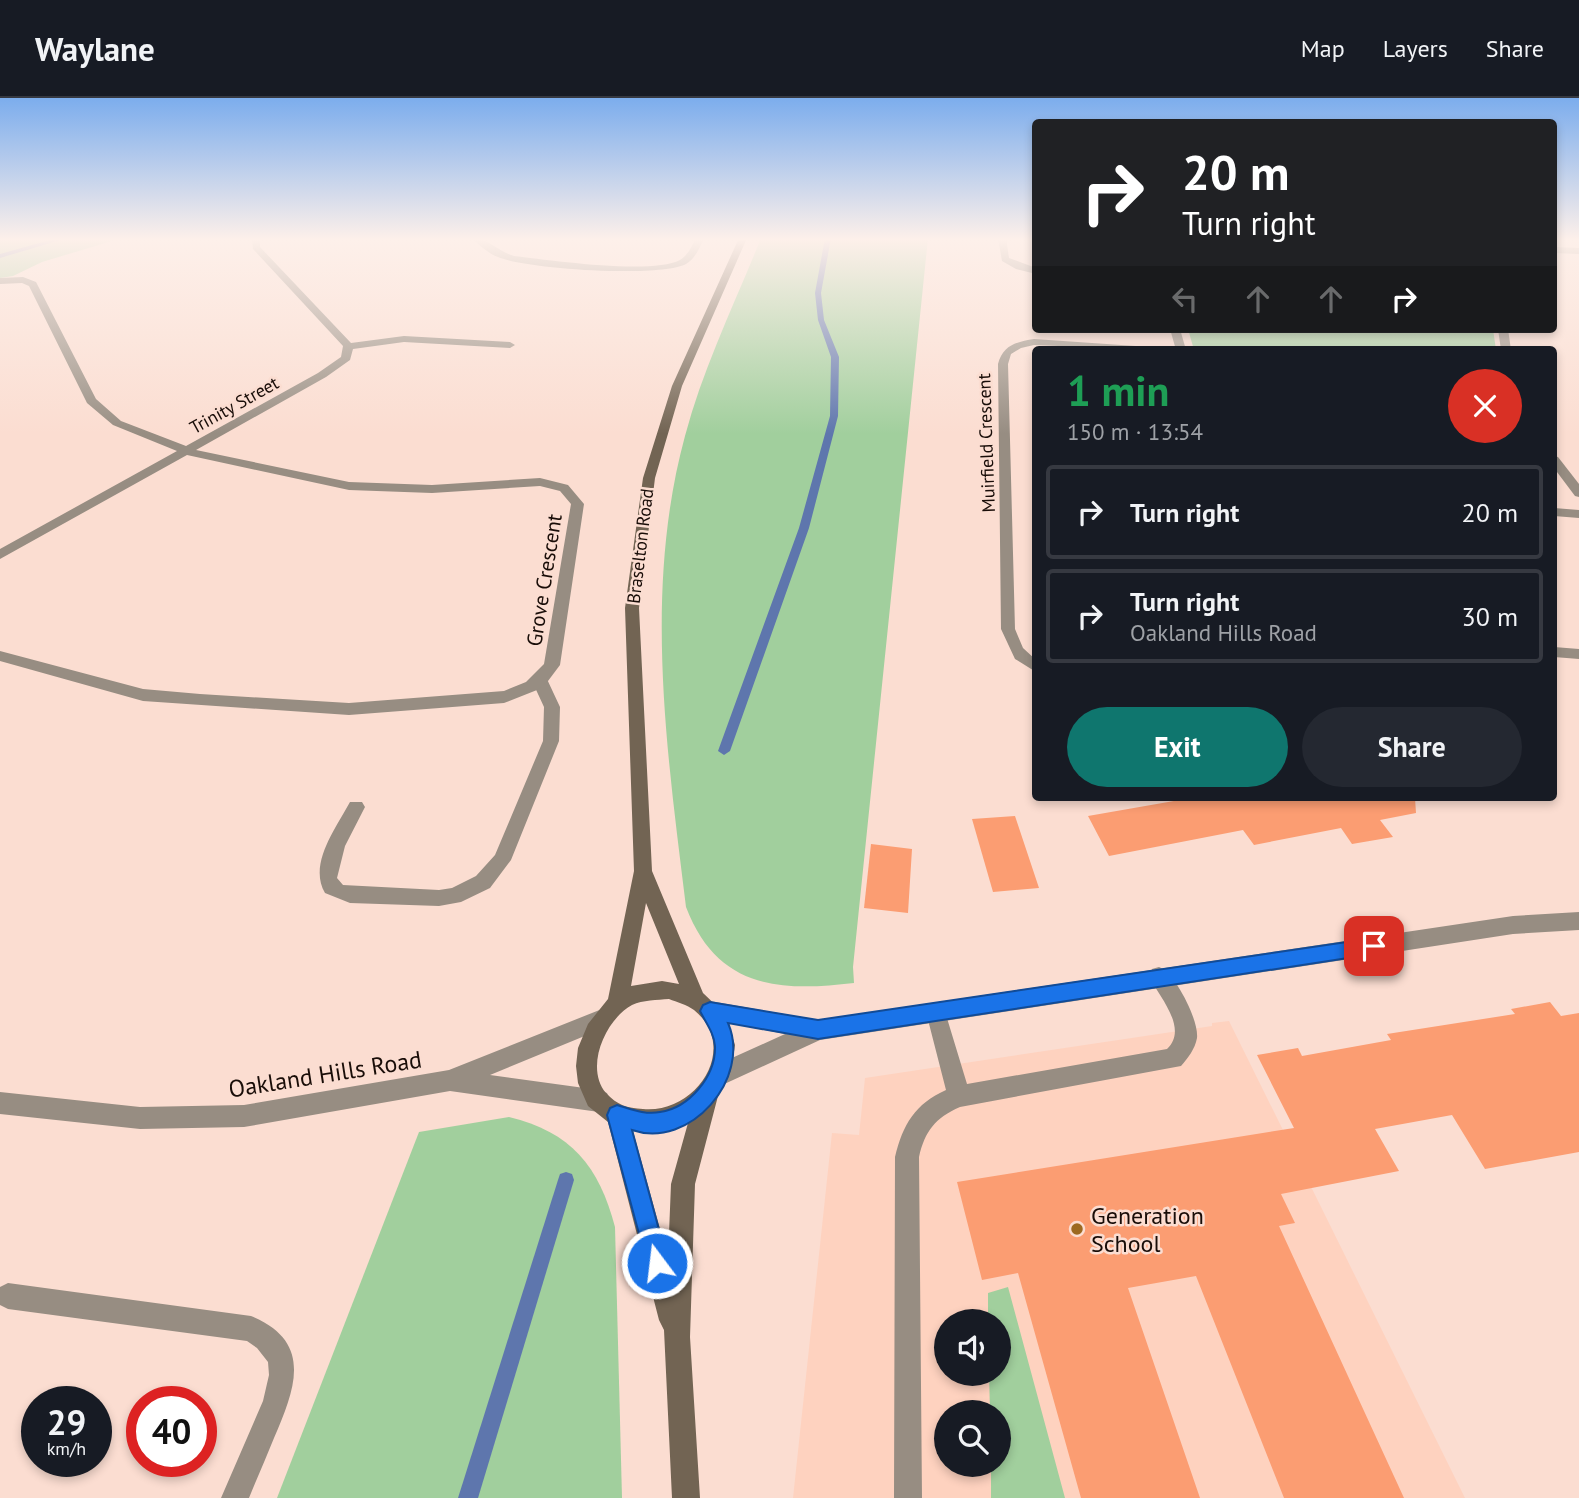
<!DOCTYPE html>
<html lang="en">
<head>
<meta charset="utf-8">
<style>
	:root { --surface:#171b24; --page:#242831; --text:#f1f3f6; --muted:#9ea1a6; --line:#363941; --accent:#0f766e }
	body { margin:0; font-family:"PT Sans",sans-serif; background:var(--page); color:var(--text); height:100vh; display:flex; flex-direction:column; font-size:26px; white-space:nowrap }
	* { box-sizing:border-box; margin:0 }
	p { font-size:23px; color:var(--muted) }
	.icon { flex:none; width:38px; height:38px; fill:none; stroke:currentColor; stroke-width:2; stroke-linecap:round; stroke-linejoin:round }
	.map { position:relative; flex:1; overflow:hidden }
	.sheet { position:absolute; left:1032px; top:248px; width:525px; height:455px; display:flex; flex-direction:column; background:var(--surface); border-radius:7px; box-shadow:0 4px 10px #0003 }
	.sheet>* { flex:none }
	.top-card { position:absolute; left:1032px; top:21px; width:525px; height:214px; border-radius:7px; box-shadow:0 4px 10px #0003; background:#202124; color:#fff; overflow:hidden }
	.buttons { position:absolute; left:934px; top:1211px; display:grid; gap:14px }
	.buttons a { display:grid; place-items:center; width:77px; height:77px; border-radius:50%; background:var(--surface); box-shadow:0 4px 10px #0003; font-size:35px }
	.speed { position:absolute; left:21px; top:1288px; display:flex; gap:14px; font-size:35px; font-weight:700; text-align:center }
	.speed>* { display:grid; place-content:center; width:91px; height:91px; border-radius:50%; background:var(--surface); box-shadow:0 4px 10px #0003; line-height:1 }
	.speed small { font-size:18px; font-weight:400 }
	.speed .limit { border:10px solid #d22; background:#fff; color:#111 }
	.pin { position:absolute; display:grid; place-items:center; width:60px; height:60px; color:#fff; margin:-30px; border-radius:14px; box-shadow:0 4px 10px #0006 }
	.me { position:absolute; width:77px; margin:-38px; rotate:345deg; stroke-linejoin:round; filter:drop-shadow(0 0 5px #0008) }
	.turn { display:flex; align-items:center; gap:24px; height:147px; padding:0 35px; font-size:32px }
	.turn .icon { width:91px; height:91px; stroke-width:2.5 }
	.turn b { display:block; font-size:49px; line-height:60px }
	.lanes { display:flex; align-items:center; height:66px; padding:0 35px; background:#0003; justify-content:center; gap:35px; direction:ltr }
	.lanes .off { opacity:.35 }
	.round { display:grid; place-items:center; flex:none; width:74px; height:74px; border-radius:37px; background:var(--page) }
	.headline { display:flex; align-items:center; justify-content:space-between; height:119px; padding:0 35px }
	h1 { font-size:42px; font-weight:600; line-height:52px; color:#1e9e55 }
	.cta { display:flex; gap:14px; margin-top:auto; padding:14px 35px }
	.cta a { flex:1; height:80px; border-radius:42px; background:var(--accent); color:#fff; font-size:28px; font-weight:600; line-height:80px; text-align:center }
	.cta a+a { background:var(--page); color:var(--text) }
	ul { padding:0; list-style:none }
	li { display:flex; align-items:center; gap:21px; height:94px; margin:0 14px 10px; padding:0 21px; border:4px solid var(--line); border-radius:7px }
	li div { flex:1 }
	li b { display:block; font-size:26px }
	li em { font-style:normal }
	header { display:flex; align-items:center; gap:42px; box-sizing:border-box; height:98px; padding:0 35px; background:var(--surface); border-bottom:2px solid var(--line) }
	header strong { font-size:33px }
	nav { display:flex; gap:38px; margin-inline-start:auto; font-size:24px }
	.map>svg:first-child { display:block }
	.built { fill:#fed2bf; fill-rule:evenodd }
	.green { fill:#a1cf9d }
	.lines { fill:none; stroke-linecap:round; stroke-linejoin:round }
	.stream { fill:#5e76ad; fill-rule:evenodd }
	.building { fill:#fb9d72 }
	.lane { fill:#978d82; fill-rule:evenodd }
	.street { fill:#978d82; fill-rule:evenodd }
	.secondary { fill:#726453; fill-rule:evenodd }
	.route { fill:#1a73e8; stroke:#114b97; stroke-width:2 }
	.poi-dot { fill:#9d6920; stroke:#fbddd1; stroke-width:2.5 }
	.labels { text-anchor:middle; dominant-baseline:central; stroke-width:5; stroke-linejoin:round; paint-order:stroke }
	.far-street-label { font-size:18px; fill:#190d08; stroke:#fbddd1 }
	.street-label { font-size:21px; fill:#190d08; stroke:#fbddd1 }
	.near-street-label { font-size:24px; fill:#190d08; stroke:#fbddd1 }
	.near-poi-label { font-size:24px; fill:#190d08; stroke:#fbddd1; text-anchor:start }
</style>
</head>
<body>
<header>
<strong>Waylane</strong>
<nav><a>Map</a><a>Layers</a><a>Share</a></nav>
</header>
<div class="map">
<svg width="1579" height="1400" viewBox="0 0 1579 1400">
	<rect width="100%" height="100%" fill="#fbddd1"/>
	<path class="built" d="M1229 923 1465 1400H793L832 1035 859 1037 865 980 1212 928V925ZM947 1223H999V1276H947ZM947 1314H999V1367H947Z"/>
	<g class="green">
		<path d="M6 140H122L42 164 13 178 0 180V142Z"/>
		<path d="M761 140H928L853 869 854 885C778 894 717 890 686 809 667 654 643 492 685 338 703 270 735 205 761 140Z"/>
		<path d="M1188 231H1493L1496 252H1194Z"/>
		<path d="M509 1019C571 1034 599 1068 615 1129L622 1400H277L419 1034Z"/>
		<path d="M1008 1189 1065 1400H991V1367H999V1314H990L989 1276H999V1223H988V1195Z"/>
	</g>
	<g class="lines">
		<g class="stream">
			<path d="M57 140H67L0 160V156Z"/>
			<path d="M825 140H831L821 195 824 222 839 259 838 318 809 430 730 653 724 657 718 653 799 430 830 318 831 259 818 222 815 195Z"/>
			<path d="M566 1074 572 1076 574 1082 478 1400H458L558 1082 560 1076Z"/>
		</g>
	</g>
	<g class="building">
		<path d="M1191 700H1415L1416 715 1380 722 1393 739 1352 746 1341 730 1254 747 1243 732 1109 758 1088 718Z"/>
		<path d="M1015 718 1039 790 993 794 972 721Z"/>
		<path d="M871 746 912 751 908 815 864 810Z"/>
		<path d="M1550 904 1561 918 1579 915V1054L1485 1071 1452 1017 1375 1031 1399 1073 1281 1096 1295 1125 1279 1128 1404 1400H1284L1196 1178 1128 1190 1200 1400H1081L1018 1175 982 1182 957 1084 1294 1030 1257 957 1298 950 1302 958 1391 942 1387 936 1515 916 1511 911Z"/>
	</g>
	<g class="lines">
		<g class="lane">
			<path d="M540 577 546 579 560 609 559 643 511 762 490 790 461 804 439 808 350 805 325 795C308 766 336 730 350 704H362L365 709 345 748 337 780 343 787 439 792 452 790 476 778 495 757 543 643 544 609 532 583Z"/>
			<path d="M1159 869C1175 875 1199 922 1197 940 1195 951 1188 960 1181 968L960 1009C935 1020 925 1033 919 1059L922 1400H894L895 1059C903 1026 915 1006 946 992L926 914 929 907 936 904 943 907 967 986 1167 951C1189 930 1159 899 1149 878L1152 871Z"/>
		</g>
		<g class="street">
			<path d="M252 140H260V149L351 245 404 238 510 244 515 247 510 250 404 244 353 251 350 262 326 279 196 352 349 384 432 387 540 380 568 387 584 406 560 567 548 583 537 592 504 605 349 617 143 603 0 563V553L143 591 200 596 349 605 504 593 526 584 544 566 571 406 560 393 540 388 432 395 349 392 187 357 0 461V451L177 353 113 327 87 305 29 188 22 185 0 186V180L23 179 36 184 96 301 121 323 186 348 318 275 341 259 343 248 253 151Z"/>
			<path d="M472 140C488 140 499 154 514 158 549 162 651 177 680 162 688 157 692 148 696 140H704C700 149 695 161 686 166 659 180 526 171 498 159 489 156 479 147 472 140Z"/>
			<path d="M998 140H1006L1009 160 1036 170V176L1016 171 1002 163Z"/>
			<path d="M1554 149 1579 150V156L1554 155Z"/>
			<path d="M1170 231H1180L1186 252H1176Z"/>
			<path d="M1498 231H1508L1511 252H1501Z"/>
			<path d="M1034 241 1150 249 1155 252 1034 247 1021 250 1011 256 1008 266 1015 531 1023 550 1036 562V574L1015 561 1001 531 998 266C1003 247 1016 244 1034 241Z"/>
			<path d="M1554 358 1558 359 1579 386V399L1575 398 1554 370Z"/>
			<path d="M1554 410 1579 412V420L1554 418Z"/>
			<path d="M1554 549 1579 551V561L1554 559Z"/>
			<path d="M1579 814V832L1513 836 820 942 720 988 712 985 709 977 712 969 785 936 703 920 700 913 703 906 710 903 818 922 1513 818Z"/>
			<path d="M602 911 609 914 612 921 609 928 490 977 599 992 607 995 610 1003 607 1011 599 1014 450 993 244 1029 140 1031 0 1016V994L140 1009 244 1007 449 972Z"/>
			<path d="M8 1185 251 1218C314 1244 295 1291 274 1340 266 1360 257 1380 249 1400H221L263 1303 269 1277 268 1264 257 1250 247 1243 8 1211 0 1207V1189Z"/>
		</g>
		<path class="secondary" d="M739 140H747L682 288 655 380 639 510 652 773 703 895 725 916 735 947 731 973 718 998 695 1086 690 1239 700 1400H672L664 1232 659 1222 608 1024 588 1008 578 985 576 968 578 950 588 926 608 901 634 773 625 510 643 380 672 288ZM646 805 679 886 662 883 631 888ZM669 901C677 904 687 907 694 912 740 949 697 1016 643 1011 627 1010 617 1007 606 995 584 969 606 921 632 907 643 902 657 902 669 901ZM688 1025 671 1086 668 1160 633 1033 659 1035Z"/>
	</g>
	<linearGradient id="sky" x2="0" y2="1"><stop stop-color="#7caded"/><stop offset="0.42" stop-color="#fdf0ea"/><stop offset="1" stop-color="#fdf0ea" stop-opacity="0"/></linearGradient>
	<rect width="1579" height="336" fill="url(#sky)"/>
	<path class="route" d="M1374 840 1380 842 1383 848 1380 853 1374 856 818 941 728 925C752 980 690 1052 632 1032L668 1165 665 1173 657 1176 649 1173 607 1017 610 1010 617 1007C631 1011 645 1017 660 1014 689 1010 716 978 715 948 714 935 706 925 700 913L703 907 710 904 818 922Z"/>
	<circle class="poi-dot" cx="1077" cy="1131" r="7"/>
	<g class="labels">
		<g class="far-street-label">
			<text transform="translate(234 307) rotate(-29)">Trinity Street</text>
			<text transform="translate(986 345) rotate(-92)">Muirfield Crescent</text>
			<text transform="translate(640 448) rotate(-83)">Braselton Road</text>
		</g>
		<g class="street-label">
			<text transform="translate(544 482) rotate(-81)">Grove Crescent</text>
		</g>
		<g class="near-street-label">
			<text transform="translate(325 976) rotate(-9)">Oakland Hills Road</text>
		</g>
		<g class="near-poi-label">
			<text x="1091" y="1117">Generation<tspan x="1091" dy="28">School</tspan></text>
		</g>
	</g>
</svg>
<div class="buttons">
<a><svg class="icon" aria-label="sound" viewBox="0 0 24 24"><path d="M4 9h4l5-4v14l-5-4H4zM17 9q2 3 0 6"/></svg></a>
<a><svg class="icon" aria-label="search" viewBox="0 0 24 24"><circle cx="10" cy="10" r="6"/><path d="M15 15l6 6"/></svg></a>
</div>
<div class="speed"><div>29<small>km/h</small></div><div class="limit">40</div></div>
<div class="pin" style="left:1374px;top:848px;background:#d93025"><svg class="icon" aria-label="arrive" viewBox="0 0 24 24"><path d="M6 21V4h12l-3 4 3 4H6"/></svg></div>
<svg class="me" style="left:657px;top:1165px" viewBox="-20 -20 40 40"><circle r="17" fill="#1a73e8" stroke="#fff" stroke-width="3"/><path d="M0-11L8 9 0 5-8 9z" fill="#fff"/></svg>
<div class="top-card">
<div class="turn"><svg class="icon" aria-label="right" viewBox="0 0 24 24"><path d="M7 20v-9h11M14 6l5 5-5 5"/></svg><div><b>20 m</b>Turn right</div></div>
<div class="lanes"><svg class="icon off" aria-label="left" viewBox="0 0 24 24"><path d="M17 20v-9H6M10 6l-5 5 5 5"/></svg><svg class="icon off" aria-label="ahead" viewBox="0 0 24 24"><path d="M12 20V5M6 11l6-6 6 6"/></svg><svg class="icon off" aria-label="ahead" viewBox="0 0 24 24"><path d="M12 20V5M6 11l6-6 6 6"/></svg><svg class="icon" aria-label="right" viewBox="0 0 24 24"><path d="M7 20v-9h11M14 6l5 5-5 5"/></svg></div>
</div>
<section class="sheet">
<div class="headline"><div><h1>1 min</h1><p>150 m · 13:54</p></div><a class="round" style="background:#d93025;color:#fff"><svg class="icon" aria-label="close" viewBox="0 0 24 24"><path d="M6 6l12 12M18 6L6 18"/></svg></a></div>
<ul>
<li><svg class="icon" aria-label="right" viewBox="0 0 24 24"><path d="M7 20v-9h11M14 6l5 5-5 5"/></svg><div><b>Turn right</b></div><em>20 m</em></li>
<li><svg class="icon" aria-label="right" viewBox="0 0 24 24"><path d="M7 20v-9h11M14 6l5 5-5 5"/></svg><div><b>Turn right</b><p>Oakland Hills Road</p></div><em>30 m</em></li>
</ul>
<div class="cta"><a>Exit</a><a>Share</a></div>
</section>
</div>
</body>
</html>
